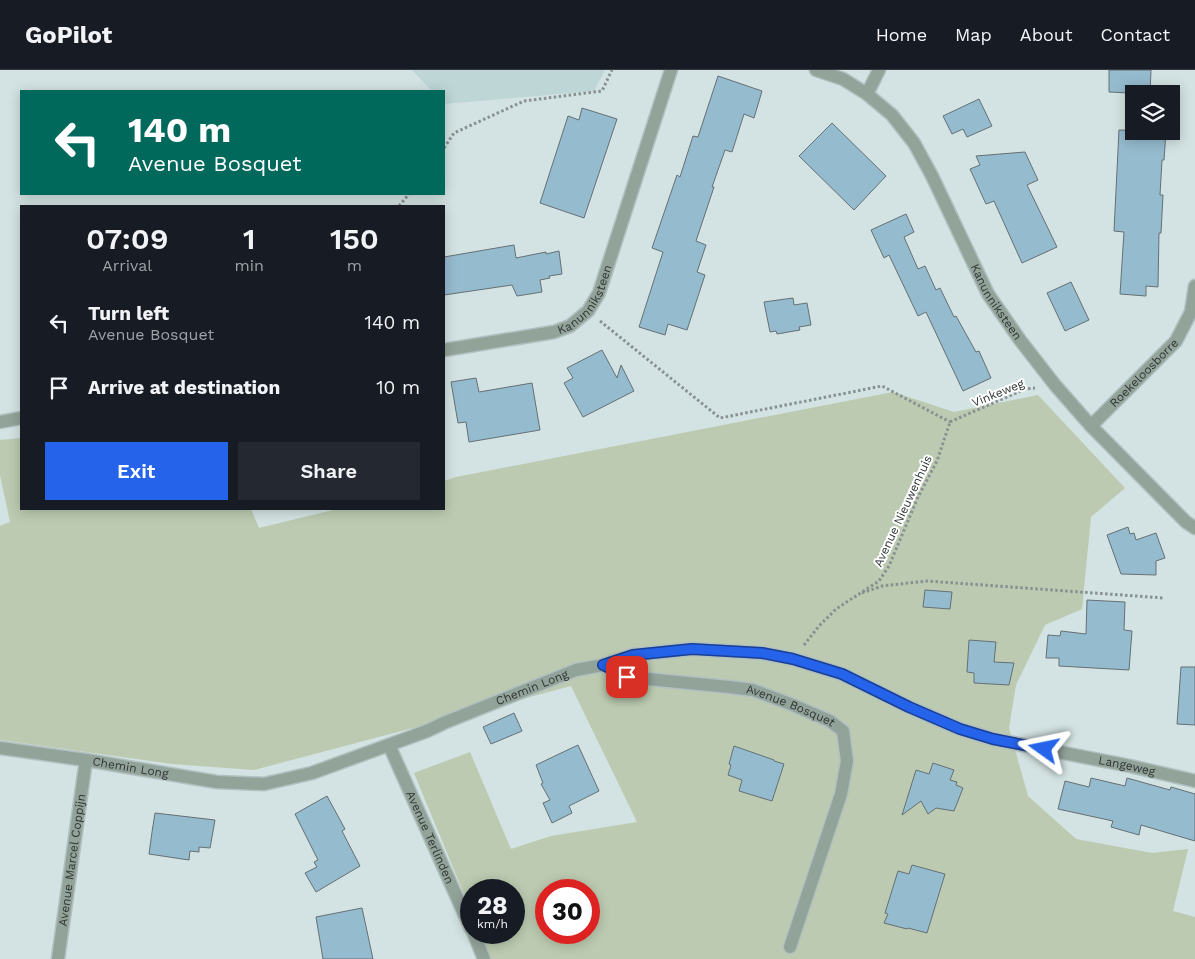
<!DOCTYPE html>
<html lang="en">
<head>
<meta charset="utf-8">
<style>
	:root { --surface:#171b24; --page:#242831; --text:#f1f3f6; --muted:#9ea1a6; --line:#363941; --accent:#2563eb }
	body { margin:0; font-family:"Work Sans",sans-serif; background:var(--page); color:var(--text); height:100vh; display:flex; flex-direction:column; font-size:19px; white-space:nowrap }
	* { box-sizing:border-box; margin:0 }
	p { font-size:16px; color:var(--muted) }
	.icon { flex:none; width:28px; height:28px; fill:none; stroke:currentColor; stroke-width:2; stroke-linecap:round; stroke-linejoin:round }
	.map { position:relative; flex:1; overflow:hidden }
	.side { position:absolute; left:20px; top:135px; width:425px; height:305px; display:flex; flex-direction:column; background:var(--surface); border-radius:0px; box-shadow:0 2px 12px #0003 }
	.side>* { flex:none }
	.hud { position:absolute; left:20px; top:20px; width:425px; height:105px; border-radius:0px; box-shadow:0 2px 12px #0003; background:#00695c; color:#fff; overflow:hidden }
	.fabs { position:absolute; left:1125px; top:15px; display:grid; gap:10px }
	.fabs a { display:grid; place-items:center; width:55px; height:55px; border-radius:0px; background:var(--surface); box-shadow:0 2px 12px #0003; font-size:25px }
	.speed { position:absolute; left:460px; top:809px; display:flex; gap:10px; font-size:25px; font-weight:700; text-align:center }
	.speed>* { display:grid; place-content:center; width:65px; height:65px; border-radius:50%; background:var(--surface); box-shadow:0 2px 12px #0003; line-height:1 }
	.speed small { font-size:12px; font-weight:400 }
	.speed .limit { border:8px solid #d22; background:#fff; color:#111 }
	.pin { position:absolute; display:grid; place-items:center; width:42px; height:42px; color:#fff; margin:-21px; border-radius:10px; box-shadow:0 2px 8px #0006 }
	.me { position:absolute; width:55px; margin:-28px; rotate:282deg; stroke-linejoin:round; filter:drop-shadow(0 0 4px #0008) }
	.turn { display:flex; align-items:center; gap:18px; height:105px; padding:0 25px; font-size:22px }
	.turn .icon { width:65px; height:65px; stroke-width:2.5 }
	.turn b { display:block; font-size:35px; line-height:42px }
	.eta { display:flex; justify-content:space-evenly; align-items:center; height:85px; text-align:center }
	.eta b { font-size:30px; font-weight:600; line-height:35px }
	.button { display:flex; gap:10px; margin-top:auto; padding:10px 25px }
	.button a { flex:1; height:58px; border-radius:0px; background:var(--accent); color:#fff; font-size:20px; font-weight:600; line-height:58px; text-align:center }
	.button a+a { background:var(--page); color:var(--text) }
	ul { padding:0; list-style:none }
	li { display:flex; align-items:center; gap:15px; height:65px; padding:0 25px }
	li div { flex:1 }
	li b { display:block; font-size:19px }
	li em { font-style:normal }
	header { display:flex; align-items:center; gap:30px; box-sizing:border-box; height:70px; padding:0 25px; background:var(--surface); border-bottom:1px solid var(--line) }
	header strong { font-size:24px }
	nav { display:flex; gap:28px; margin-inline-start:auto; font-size:18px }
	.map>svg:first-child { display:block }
	.built { fill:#bed6d6 }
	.green { fill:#bbcab0; fill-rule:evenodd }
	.building { fill:#95bbce; stroke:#657075 }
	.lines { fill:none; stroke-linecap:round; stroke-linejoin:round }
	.minor-casing { stroke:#b2c0c0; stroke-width:15 }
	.path { stroke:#879191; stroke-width:3; stroke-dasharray:2.5 2.5; stroke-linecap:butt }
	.minor { stroke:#92a39a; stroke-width:12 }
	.route-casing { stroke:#184099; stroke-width:12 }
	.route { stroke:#2563eb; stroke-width:9 }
	.labels { text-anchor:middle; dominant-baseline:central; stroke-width:4; stroke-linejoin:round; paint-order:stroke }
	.street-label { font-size:12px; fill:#303636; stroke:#fff }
</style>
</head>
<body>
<header>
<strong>GoPilot</strong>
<nav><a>Home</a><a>Map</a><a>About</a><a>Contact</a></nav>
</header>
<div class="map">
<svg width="1195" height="889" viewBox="0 0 1195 889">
	<rect width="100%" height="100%" fill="#d3e2e2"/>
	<path class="built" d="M412 0H605L594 21 444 34V21H432Z"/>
	<path class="green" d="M893 322 954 342 1038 325 1125 418 1091 447 1082 539 1045 555 1016 615 1009 658 1028 726 1076 769 1152 783 1188 779 1173 841 1195 847V889H491L480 863 514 862V820H471V841L414 703 470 682 511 779 551 766 637 752 571 616 254 700 172 694 0 670V456L10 452 0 405V370L21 368V439H251L259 458 337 439H444V411L456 407ZM546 820H589V862H546Z"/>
	<g class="building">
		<path d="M1109 0H1151L1150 24 1109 22Z"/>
		<path d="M718 6 762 21 754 48 744 44 732 82 725 80 712 117H714L696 171 706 175 697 202 705 205 687 260 668 254 665 265 639 257 663 182 652 178 677 105 680 107 693 66 698 67Z"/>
		<path d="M979 29 992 56 967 67 963 59 952 64 943 46Z"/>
		<path d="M582 38 617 49 584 148 540 133 568 46 579 50Z"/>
		<path d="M832 53 886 106 854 140 799 86Z"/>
		<path d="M1119 60 1166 61 1164 90H1162L1160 125H1163L1161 163H1159L1158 217 1146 216V226L1120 224 1124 162 1114 161Z"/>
		<path d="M1025 82 1038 110 1027 115 1057 177 1022 193 994 131 986 134 970 99 980 95 976 86Z"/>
		<path d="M906 144 914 162 904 167 918 199 925 196 936 220 940 218 954 247 956 246 976 282 979 281 991 308 963 321 926 242 918 246 889 185 884 188 871 160Z"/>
		<path d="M514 175 516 188 546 182V184L559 181 562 204 549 206 550 208 540 210 542 222 517 226 512 215 444 225V187Z"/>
		<path d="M1071 212 1089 250 1065 261 1047 223Z"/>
		<path d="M793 228 794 235 807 233 811 255 799 257 800 260 777 264 776 261 770 262 764 232Z"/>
		<path d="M602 280 617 308 621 295 634 321 583 347 564 313 573 308 567 298Z"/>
		<path d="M476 308 479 322 532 313 540 360 469 372 466 352 458 353 451 312Z"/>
		<path d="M1128 457 1130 464 1134 463 1136 470 1156 463 1165 488 1156 491V505L1121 504 1107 465Z"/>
		<path d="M925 520 952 522 950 539 923 537Z"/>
		<path d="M1087 530 1125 532 1124 560 1132 561 1129 600 1059 596V588H1046L1048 565 1060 566 1061 561 1086 564Z"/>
		<path d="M969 570 996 572 994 592 1014 593 1009 615 974 613V603L967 602Z"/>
		<path d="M1181 597H1195V655L1177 654Z"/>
		<path d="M514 643 522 661 491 674 483 657Z"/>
		<path d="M578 675 599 721 569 736 572 743 552 753 543 733 550 730 541 714 543 713 536 695Z"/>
		<path d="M734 676 774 690V691L784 694 772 731 739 721 742 710 728 705 731 695 729 694Z"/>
		<path d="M933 693 954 700 950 710 957 712 956 715 963 718 954 741 936 738 928 744 921 731 902 745 916 700 929 704Z"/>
		<path d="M1091 708 1125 716 1127 708 1170 720 1171 717 1195 724V771L1141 755 1139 765 1111 757 1113 751 1058 739 1065 711 1089 717Z"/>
		<path d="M327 726 345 759 342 761 360 796 316 822 305 803 317 797 314 792 318 790 295 744Z"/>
		<path d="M155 743 215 750 210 778 199 777V782L190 781 189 790 149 784 152 762Z"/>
		<path d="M912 795 945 804 927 863 908 858 907 859 884 853 888 844 885 843 898 801 909 804Z"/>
		<path d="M362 838 373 889H323L316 847Z"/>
	</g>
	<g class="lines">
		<defs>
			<g id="minor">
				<path id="s1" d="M816 0 843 9 867 24 892 45 914 73 932 106 988 224 1020 270 1055 315 1091 356 1186 452 1195 458"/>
				<path d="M867 24 879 0"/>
				<path id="s2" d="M444 280 554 262 570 256 588 241 599 223 671 0"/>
				<path d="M0 352 21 348"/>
				<path id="s3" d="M1091 356 1176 271 1191 242 1195 216"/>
				<path id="s4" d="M603 595 627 607 729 617 753 620 793 635 830 651 843 661 847 691 841 724 790 877"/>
				<path id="s5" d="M389 675 471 859"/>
				<path id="s6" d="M0 678 86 690 217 712 264 714 312 703 427 661 446 652 576 600 603 595 633 585 692 579 762 583 793 589 842 604 909 637 960 659 993 669 1130 696 1195 711"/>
				<path d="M473 862 484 889"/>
				<path id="s7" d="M58 889 86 690"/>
			</g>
		</defs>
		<use href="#minor" class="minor-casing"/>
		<g class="path">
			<path d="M444 78 454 63 524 31 602 21 612 0"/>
			<path d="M399 136 409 124"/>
			<path d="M600 251 720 348 882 316 950 352"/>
			<path d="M950 352 1025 319 1035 318"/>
			<path d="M862 523 882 516 927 511 1164 528"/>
			<path d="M804 575 819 556 836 539 879 511 889 496 918 427 937 391 950 352"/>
		</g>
		<use href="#minor" class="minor"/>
	</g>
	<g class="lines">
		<defs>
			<path id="route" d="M627 607 603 595 633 585 692 579 762 583 793 589 842 604 909 637 960 659 993 669 1044 679"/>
		</defs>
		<use href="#route" class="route-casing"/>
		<use href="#route" class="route"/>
	</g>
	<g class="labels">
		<g class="street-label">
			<text stroke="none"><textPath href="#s2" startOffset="159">Kanunniksteen</textPath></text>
			<text stroke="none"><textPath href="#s1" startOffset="304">Kanunniksteen</textPath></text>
			<text stroke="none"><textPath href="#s3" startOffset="75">Roekeloosborre</textPath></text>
			<text transform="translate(998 323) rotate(-22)">Vinkeweg</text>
			<text transform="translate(903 441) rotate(-65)">Avenue Nieuwenhuis</text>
			<text stroke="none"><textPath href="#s6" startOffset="552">Chemin Long</textPath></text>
			<text stroke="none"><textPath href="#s4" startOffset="194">Avenue Bosquet</textPath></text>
			<text stroke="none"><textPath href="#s6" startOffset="1172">Langeweg</textPath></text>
			<text stroke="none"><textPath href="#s6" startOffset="132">Chemin Long</textPath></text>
			<text stroke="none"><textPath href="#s5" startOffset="101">Avenue Terlinden</textPath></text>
			<text stroke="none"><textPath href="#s7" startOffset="100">Avenue Marcel Coppijn</textPath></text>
		</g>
	</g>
</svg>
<div class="fabs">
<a><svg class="icon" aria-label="layers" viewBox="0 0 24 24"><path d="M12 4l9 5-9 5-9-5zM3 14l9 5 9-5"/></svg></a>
</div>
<div class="speed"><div>28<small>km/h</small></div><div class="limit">30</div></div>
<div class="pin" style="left:627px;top:607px;background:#d93025"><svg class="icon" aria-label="arrive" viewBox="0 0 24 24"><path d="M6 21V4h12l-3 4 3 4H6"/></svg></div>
<svg class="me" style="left:1044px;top:679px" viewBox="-20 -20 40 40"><path d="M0-17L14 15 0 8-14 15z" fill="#2563eb" stroke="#fff" stroke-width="4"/></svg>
<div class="hud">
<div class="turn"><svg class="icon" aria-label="left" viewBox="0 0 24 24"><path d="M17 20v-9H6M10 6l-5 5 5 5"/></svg><div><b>140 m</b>Avenue Bosquet</div></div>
</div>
<section class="side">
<div class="eta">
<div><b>07:09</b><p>Arrival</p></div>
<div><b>1</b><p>min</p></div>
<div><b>150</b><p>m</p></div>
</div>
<ul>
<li><svg class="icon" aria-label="left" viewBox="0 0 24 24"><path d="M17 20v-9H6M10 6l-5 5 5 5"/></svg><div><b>Turn left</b><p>Avenue Bosquet</p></div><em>140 m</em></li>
<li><svg class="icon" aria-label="arrive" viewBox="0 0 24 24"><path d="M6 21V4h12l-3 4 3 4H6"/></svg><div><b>Arrive at destination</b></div><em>10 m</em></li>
</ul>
<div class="button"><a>Exit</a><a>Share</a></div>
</section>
</div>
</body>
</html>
